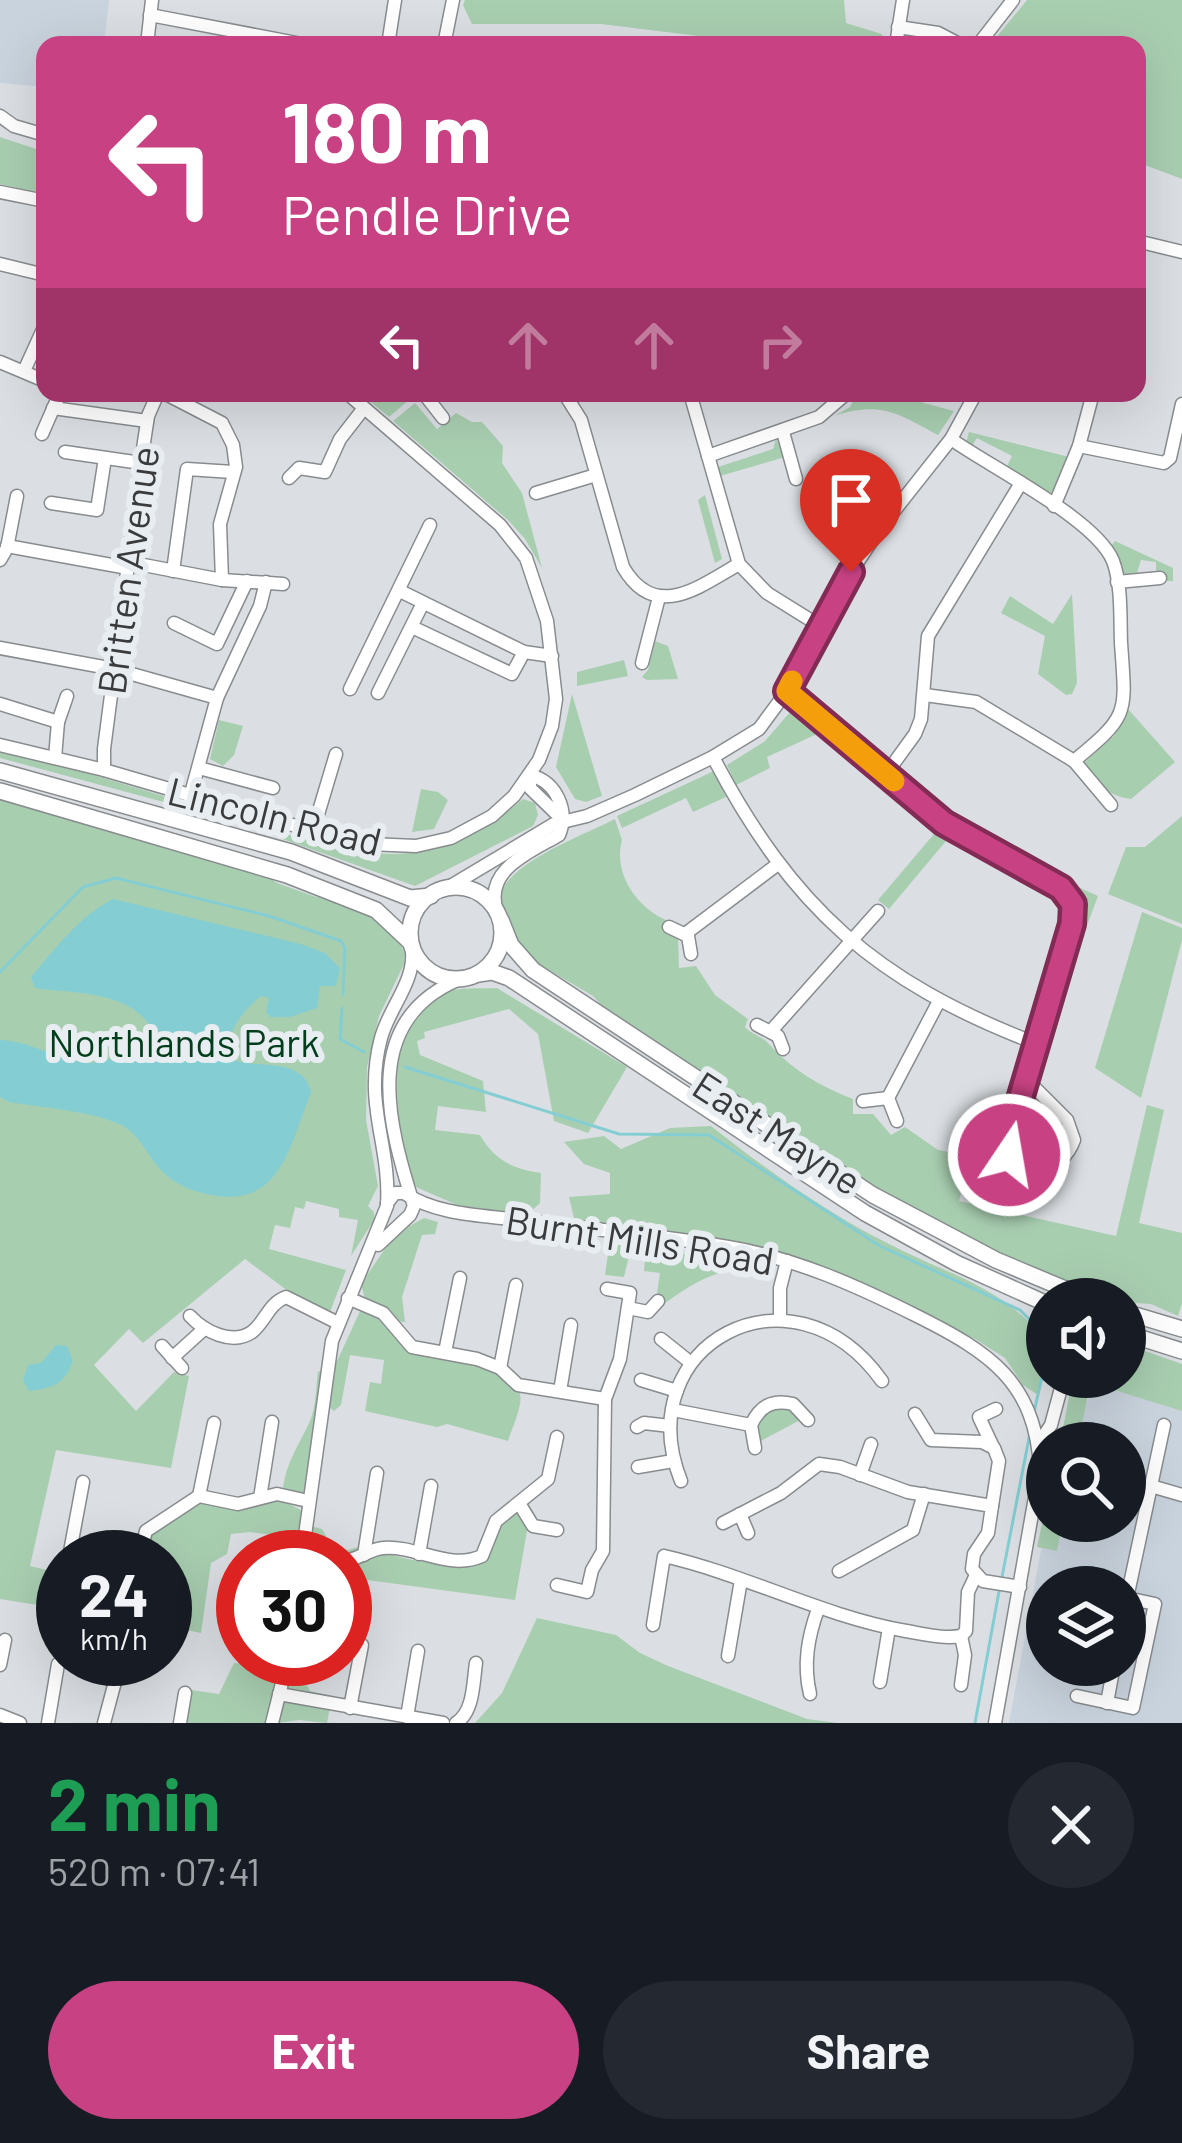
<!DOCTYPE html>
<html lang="en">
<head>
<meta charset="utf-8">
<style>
	:root { --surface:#171b24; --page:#242831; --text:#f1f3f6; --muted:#9ea1a6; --accent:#c84283 }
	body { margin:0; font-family:Barlow,sans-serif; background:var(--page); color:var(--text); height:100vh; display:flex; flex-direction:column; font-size:45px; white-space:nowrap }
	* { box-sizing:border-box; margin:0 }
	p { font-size:39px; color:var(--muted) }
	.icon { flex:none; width:66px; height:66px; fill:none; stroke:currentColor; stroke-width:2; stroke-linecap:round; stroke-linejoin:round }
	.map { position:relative; height:1723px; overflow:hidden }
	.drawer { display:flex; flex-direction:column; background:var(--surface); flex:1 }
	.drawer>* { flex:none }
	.banner { position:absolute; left:36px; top:36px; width:1110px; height:366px; border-radius:24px; box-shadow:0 12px 48px #0002; background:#c84283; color:#fff; overflow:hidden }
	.buttons { position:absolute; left:1026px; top:1278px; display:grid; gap:24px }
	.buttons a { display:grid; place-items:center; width:120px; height:120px; border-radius:50%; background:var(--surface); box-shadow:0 12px 48px #0002; font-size:60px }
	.speed { position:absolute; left:36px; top:1530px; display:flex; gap:24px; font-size:60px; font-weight:700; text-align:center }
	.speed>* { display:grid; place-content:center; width:156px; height:156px; border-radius:50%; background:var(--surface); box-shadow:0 12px 48px #0002; line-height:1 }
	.speed small { font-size:30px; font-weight:400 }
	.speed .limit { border:18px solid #d22; background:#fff; color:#111 }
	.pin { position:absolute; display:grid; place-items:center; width:102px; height:102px; color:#fff; margin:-123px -51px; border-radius:50% 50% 50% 0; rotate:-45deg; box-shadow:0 0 12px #0007 }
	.pin .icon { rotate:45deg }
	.me { position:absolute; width:132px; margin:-66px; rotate:12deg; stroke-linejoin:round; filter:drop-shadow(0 0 9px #0008) }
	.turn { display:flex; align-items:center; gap:42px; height:252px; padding:0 48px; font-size:54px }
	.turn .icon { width:156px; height:156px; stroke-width:2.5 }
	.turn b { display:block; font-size:84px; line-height:102px }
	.lanes { display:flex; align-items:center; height:114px; padding:0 48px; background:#0003; justify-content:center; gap:60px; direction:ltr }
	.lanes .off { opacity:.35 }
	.round { display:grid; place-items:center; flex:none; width:126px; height:126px; border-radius:63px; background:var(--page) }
	.summary { display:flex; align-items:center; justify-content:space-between; height:204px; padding:0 48px }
	h1 { font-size:72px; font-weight:700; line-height:90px; color:#1e9e55 }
	.cta { display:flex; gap:24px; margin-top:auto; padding:24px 48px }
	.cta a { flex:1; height:138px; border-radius:72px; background:var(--accent); color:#fff; font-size:48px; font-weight:700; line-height:138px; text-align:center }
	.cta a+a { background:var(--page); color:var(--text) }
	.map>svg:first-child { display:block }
	.built { fill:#c9d3dd; fill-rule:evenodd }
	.green { fill:#a8ceb0 }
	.water { fill:#84ced3 }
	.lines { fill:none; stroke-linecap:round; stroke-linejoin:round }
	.stream { stroke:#84ced3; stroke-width:3 }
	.minor-casing { stroke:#888c8f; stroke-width:15 }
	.major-casing { stroke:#888c8f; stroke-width:18 }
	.minor { stroke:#fff; stroke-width:12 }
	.major { stroke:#fff; stroke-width:15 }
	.route-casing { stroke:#822b55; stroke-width:30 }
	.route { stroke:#c84283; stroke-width:21 }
	.slow { stroke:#f59e0b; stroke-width:21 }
	.labels { text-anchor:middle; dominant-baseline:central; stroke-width:12; stroke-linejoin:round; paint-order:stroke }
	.street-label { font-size:39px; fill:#3a3b3d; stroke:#e8edf1 }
	.park-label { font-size:39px; fill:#023e1c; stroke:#e8edf1 }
</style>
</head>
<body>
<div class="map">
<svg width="1182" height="1723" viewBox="0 0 1182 1723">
	<rect width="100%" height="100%" fill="#dbdfe3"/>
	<g class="built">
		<path d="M0 0H109L104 45H45V87L0 83Z"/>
		<path d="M1093 1385 1182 1408V1723H1009L1047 1518 1125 1521V1443H1073ZM1047 1587H1125V1665H1047Z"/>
	</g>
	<g class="green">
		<path d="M465 0H844L846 23 882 34 883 45H772L601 24H472L463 5Z"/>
		<path d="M1027 0H1182V179L1137 162V45H990Z"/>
		<path d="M0 137 45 152V195L0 184Z"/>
		<path d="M369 393H417L389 417 365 397Z"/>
		<path d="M857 393H908L913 400 954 411 938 435C897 413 880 401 834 416L850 407Z"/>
		<path d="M415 403 437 429 456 413 472 422H482L503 446 502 463 522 493 542 568 525 539 509 521 393 421Z"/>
		<path d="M969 432 1069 457 1054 492H1048L1007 466 1012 456 977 438 972 446 966 443Z"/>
		<path d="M776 439 785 457 720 476 718 467 773 449Z"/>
		<path d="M705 495 722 559 715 563 698 500Z"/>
		<path d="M1115 541 1173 568V581H1163L1156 576V562L1141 560 1136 576 1125 577 1111 546Z"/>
		<path d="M1072 594 1077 683 1072 694 1066 695 1038 674 1045 636 1001 613 1010 596 1053 624Z"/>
		<path d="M655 641 668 646 678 679 647 680 642 677 648 670Z"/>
		<path d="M624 660 628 676 577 686V672Z"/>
		<path d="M572 694 602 796 586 802 575 799 556 767Z"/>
		<path d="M1128 709 1175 762 1131 799C1107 796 1099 784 1083 764L1114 736Z"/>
		<path d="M791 711 817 734 767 757 770 768 736 785 727 765 765 741Z"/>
		<path d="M219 720 243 726 234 755 223 766 210 759Z"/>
		<path d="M0 747 200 807 160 801 0 758Z"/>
		<path d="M714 771 726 797 693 812 686 798 622 828 617 816Z"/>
		<path d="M421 789 438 792 448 800 434 829 412 832Z"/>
		<path d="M0 798 262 873 277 883 316 897 333 898 374 916 397 936 405 954 404 964 379 1016 367 1067 366 1120 378 1186 368 1206 374 1212V1220L351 1256 358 1220 339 1217V1209L306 1201 304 1209 295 1207 290 1228 275 1225 269 1249 346 1270 330 1312 300 1300 245 1259 143 1343 129 1329 94 1365 136 1411 174 1372 189 1376 171 1468 56 1450 30 1566 63 1574V1609L0 1599Z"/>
		<path d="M523 799 535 803 538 815 533 826 415 886 277 837 280 832C379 862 439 870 523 799Z"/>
		<path d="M1182 816V924L1108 894 1126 847H1145Z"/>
		<path d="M615 819 622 840C613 873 636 907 666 920L662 931 678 938 679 968 696 966 715 995 748 1019 745 1027C752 1035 762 1036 769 1044 791 1069 821 1087 853 1099V1114H873L891 1135 905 1127 938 1150 960 1154 968 1164 959 1201 1116 1236 1147 1105 1164 1110 1139 1223 1182 1233V1303L1178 1316 1151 1304 1136 1303 1133 1309 1125 1306V1299H1108L1002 1257 884 1195 606 1010 593 996 527 957 515 940 499 896C511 861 582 836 615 819Z"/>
		<path d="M934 834 946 841 889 909 878 900Z"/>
		<path d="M1063 880 1098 896 1079 947 1071 945 1082 908 1062 884Z"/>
		<path d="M1142 912 1182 928V940L1141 1098 1095 1068Z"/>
		<path d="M497 988 627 1067 588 1133 554 1121 538 1034 509 1009 424 1032 425 1038 417 1041 420 1055 483 1081 486 1112 438 1106 435 1130 480 1135C494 1160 513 1169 541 1173L540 1203 527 1215 457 1205 416 1187C395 1136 376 1011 449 991 463 987 482 989 497 988Z"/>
		<path d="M1026 1096 1060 1120 1071 1138 1055 1163H1034L1011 1146Z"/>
		<path d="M711 1126C764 1168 828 1214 889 1244 951 1276 997 1284 1046 1339L1038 1395 1023 1385 1005 1358 975 1339 801 1261 602 1230 574 1218 569 1197 610 1194V1173L584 1164 564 1142 604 1136 621 1149 670 1128Z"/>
		<path d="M424 1218 438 1222 435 1234 422 1235 402 1297 405 1322 391 1321 381 1307 365 1299 361 1284 395 1234Z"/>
		<path d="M610 1240C663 1253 718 1257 772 1269 726 1264 701 1277 664 1304L657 1293 660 1273 644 1271 645 1258 629 1256 624 1277 605 1275Z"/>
		<path d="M361 1309 384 1318 408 1351C436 1356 512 1361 520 1394 523 1406 512 1428 508 1441L447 1424 437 1427 365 1411 370 1382 381 1384 384 1360 350 1355 341 1405 334 1411 325 1404 332 1372Z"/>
		<path d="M1125 1346 1142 1356 1145 1351 1182 1364V1411L1101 1386 1088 1395 1078 1443H1060L1073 1377H1125Z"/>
		<path d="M318 1371 324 1373 306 1489 303 1496 288 1494 283 1487C287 1461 299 1445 310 1421 316 1407 316 1387 318 1371Z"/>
		<path d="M772 1407H785L804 1418 757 1443V1422Z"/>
		<path d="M199 1496C211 1498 226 1505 239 1505 270 1506 273 1491 305 1513L300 1557H286L285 1537 250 1532 231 1534 227 1554 211 1563 201 1633 165 1626V1557H141L146 1531Z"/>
		<path d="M1047 1501V1521H1063L1057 1551 1037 1547Z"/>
		<path d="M519 1509 528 1525 515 1600 345 1577V1557H307L310 1526 322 1529 331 1544 348 1550C364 1544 370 1548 386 1553 416 1563 455 1568 485 1559L500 1527Z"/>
		<path d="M537 1618 616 1635 640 1653 668 1666 807 1719 838 1723H475L502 1693Z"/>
		<path d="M256 1659H282L269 1723H182L191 1690 219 1694 234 1663 254 1665Z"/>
		<path d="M292 1659H308L304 1680 310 1691 332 1696 327 1723 299 1720 277 1723Z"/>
	</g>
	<g class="water">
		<path d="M113 899 301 944 325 953 340 968 336 986H320L317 1008 290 1017H270L266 1012 269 998 261 996C242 1012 220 1036 236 1061 262 1068 305 1058 311 1093 291 1140 283 1205 217 1196 198 1193 181 1188 166 1175 148 1160 142 1133 117 1123 84 1110 43 1108 9 1102L0 1097V1040C33 1042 51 1057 81 1062 106 1067 122 1050 144 1046 168 1042 195 1057 219 1054L222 1045 216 1039 175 1037 153 1030C129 990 76 994 35 988L31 977C56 948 78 917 113 899Z"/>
		<path d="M56 1345 67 1346 73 1361C64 1385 53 1388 29 1391L23 1380 28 1365 41 1363Z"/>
	</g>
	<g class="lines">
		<g class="stream">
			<path d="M0 972 83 887 116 878 269 916 341 941 345 948 343 995"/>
			<path d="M342 1008 340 1039 364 1052"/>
			<path d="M405 1067 619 1134 709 1135 880 1246 1020 1310 1047 1337"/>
			<path d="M1034 1412 1047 1355"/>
			<path d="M1002 1577 1030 1433"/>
			<path d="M975 1723 1000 1586"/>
		</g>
		<defs>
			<g id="minor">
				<path d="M150 15 307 45"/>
				<path d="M898 27 938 33 961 45"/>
				<path d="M147 45 152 0"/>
				<path d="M388 45 395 0"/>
				<path d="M444 45 453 0"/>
				<path d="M896 45 903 0"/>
				<path d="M978 45 1013 0"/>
				<path d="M0 116 14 126 45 135"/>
				<path d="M0 192 45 201"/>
				<path d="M1137 241 1182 252"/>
				<path d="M0 264 45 275"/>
				<path d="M0 362 45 381"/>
				<path d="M24 371 45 325"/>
				<path d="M164 393 222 423 233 445 236 467 220 524 222 580"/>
				<path d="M428 393 425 395 443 418"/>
				<path d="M564 393 581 420 623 567C655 622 699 587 739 564"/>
				<path d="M690 393 739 564 767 593 820 626"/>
				<path d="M53 408 147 421"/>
				<path d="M783 432 796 479"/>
				<path d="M42 434 60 393"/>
				<path d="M1079 446 1164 463 1170 458 1182 404"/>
				<path d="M65 452 141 463"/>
				<path d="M708 456 819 417 847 393"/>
				<path d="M289 478 299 468 325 472 340 439 364 408"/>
				<path d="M536 493 596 475"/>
				<path d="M51 503 97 510 105 458"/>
				<path d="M1054 506 1079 446 1093 393"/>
				<path d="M7 546 128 568"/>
				<path d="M0 560 7 548 17 496"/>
				<path d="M128 562 222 580 283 584"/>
				<path d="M173 571 187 469 233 472"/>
				<path d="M1117 582 1160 578"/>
				<path d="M400 591 524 652 552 656"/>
				<path d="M174 623 217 644 247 581"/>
				<path d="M412 627 512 674 524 652"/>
				<path d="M0 648 114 669 217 698"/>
				<path d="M642 663 659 597"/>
				<path d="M350 689 430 525"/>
				<path d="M787 691 944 823 1061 888 1071 897 1072 924 1006 1150"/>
				<path d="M378 693 423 603"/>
				<path d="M925 695 976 702 1074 761C1130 715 1126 714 1121 643 1120 618 1122 585 1113 561 1096 519 990 467 951 439"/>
				<path d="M0 704 58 722 55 758"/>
				<path d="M58 722 67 696"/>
				<path d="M0 745 104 770 313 831 369 844 416 846 451 838 492 816 514 796 539 760 552 726 556 699 547 621 526 558 500 525 347 393"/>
				<path d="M713 757C792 908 876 982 1035 1043"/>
				<path d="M1074 761 1111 805"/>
				<path d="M199 768 273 788"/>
				<path d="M104 770V749L144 442 148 416 158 393"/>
				<path d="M886 774 915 734 921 719 928 636 1021 483"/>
				<path d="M530 776V788L563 820"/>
				<path d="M190 797 217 698 260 606 266 582"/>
				<path d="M313 831 336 754"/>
				<path d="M444 890 554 824 587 816 635 795 713 757 759 729 787 691 851 572 879 530 951 439 976 393"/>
				<path d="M497 911C483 870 530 852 559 835 569 811 557 782 530 775"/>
				<path d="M669 927 688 936 691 954"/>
				<path d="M685 934 778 864"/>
				<path d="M757 1025 778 1036 783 1049"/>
				<path d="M771 1031 878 911"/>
				<path d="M888 1098 938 1003"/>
				<path d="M888 1098 897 1121"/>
				<path d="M863 1101 888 1098"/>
				<path d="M1006 1150C1028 1177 1062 1173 1074 1140L1067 1120 1026 1079"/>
				<path d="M387 1203 395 1193H404C437 1215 481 1215 519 1220 589 1229 659 1235 728 1247 795 1258 857 1286 917 1316 989 1352 1036 1382 1040 1469L995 1723"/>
				<path d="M378 1245 410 1215 414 1206C388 1124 358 1017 465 977"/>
				<path d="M348 1298 383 1313 412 1347 477 1359 500 1368 518 1385 605 1399"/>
				<path d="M628 1308 648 1312 658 1301"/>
				<path d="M190 1316C204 1331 232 1346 252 1332 266 1321 268 1304 286 1297L338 1323"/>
				<path d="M780 1320V1288L787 1261"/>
				<path d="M661 1339 691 1363"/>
				<path d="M162 1346 182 1368"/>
				<path d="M445 1352 460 1278"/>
				<path d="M172 1358 203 1330"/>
				<path d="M500 1368 516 1285"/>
				<path d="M641 1380 677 1391"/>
				<path d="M560 1391 571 1325"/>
				<path d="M673 1410 751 1425"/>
				<path d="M915 1414 931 1440 982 1442 994 1448 999 1461 992 1506"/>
				<path d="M637 1427 644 1423 670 1426"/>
				<path d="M1039 1443 1051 1425 1064 1377"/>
				<path d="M993 1447 979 1417 996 1409"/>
				<path d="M755 1448 751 1425C760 1406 772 1399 793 1404L808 1420"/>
				<path d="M638 1467 673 1461"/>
				<path d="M860 1475 871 1444"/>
				<path d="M681 1481C627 1345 792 1255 882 1381"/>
				<path d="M1151 1486 1182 1495"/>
				<path d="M199 1496 214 1423"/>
				<path d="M260 1498 272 1422"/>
				<path d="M519 1503 533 1526 557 1530"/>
				<path d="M740 1514 748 1533"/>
				<path d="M723 1523 781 1493 819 1464 840 1467 908 1492 992 1506 988 1533 974 1554 972 1569 983 1581 1020 1587"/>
				<path d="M419 1554 431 1486"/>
				<path d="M364 1555 377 1473"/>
				<path d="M69 1557 83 1482"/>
				<path d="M139 1557 146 1531 199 1496 238 1504 277 1494 308 1501"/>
				<path d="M302 1557 332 1341 387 1206C391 1144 363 1106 381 1038 389 1008 415 982 412 951"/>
				<path d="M345 1561C359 1559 370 1549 383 1548 417 1545 448 1571 482 1556L496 1521 548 1479 557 1437"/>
				<path d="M839 1571 913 1530 924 1494"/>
				<path d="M557 1585 587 1592 592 1570 603 1551 605 1399 620 1359 630 1293 607 1289"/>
				<path d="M653 1625 664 1556C747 1575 822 1616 906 1631 924 1634 943 1639 961 1636L966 1631 968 1592 976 1575"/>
				<path d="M728 1656 741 1580"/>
				<path d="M0 1665 5 1640"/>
				<path d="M880 1682 889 1628"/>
				<path d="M961 1685 965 1655 961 1636"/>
				<path d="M279 1694 443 1723"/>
				<path d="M810 1694C803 1664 808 1637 818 1609"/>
				<path d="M1077 1696 1133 1708 1155 1604 1127 1598 1164 1425"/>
				<path d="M1107 1703 1114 1665"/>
				<path d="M350 1708 362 1645"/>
				<path d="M0 1715 20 1723"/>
				<path d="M407 1717 418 1651"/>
				<path d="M48 1723 58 1664"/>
				<path d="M104 1723 116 1678"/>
				<path d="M180 1723 185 1693"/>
				<path d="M272 1723 288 1659"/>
				<path d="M456 1723C474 1712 473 1683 476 1663"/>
			</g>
			<g id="major">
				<path d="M0 771 291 852 410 898 431 896"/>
				<path d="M0 791 287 875 376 910 409 941"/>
				<circle cx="456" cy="933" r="46"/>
				<path d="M501 920 511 945 533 970 873 1195 996 1260 1089 1299"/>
				<path d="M478 974 492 972 509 978 865 1213 956 1263 1047 1304"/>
				<path d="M1125 1312 1182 1329"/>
				<path d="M1125 1333 1182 1351"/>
			</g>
		</defs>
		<use href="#minor" class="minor-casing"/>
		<use href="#major" class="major-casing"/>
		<use href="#minor" class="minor"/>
		<use href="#major" class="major"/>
	</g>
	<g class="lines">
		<defs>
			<path id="route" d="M851 572 787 691 944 823 1061 888 1073 904 1072 924 1007 1143 1009 1155"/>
		</defs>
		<use href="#route" class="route-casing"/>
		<use href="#route" class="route"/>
		<path class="slow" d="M792 681 787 691 894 781"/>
	</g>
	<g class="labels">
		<g class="street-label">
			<text transform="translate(127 570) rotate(-82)">Britten Avenue</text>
			<text transform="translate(275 815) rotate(14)">Lincoln Road</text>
			<text transform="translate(778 1132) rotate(33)">East Mayne</text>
			<text transform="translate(640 1239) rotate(9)">Burnt Mills Road</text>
		</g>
		<g class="park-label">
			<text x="184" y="1041">Northlands Park</text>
		</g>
	</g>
</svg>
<div class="buttons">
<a><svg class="icon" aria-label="sound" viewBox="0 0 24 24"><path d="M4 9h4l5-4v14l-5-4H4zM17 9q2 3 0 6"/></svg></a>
<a><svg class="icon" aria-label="search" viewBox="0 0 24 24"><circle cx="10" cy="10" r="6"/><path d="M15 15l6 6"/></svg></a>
<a><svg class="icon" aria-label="layers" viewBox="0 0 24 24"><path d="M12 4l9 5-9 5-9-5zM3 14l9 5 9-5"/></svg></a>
</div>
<div class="speed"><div>24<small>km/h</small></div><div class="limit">30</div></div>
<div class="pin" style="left:851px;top:572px;background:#d93025"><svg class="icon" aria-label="arrive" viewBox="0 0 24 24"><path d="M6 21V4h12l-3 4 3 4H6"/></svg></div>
<svg class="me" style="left:1009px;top:1155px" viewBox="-20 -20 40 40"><circle r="17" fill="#c84283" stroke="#fff" stroke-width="3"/><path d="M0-11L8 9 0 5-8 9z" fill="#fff"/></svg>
<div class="banner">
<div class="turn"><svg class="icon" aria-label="left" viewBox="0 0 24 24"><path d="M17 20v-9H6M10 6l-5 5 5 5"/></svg><div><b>180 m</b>Pendle Drive</div></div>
<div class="lanes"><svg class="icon" aria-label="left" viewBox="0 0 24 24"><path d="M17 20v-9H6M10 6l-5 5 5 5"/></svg><svg class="icon off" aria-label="ahead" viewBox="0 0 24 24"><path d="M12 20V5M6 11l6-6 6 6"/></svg><svg class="icon off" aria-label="ahead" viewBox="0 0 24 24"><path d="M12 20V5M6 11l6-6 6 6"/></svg><svg class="icon off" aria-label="right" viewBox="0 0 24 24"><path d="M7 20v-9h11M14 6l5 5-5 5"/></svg></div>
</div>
</div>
<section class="drawer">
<div class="summary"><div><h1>2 min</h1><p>520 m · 07:41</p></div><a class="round"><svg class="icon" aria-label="close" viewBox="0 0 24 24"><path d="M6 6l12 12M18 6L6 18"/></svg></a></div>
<div class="cta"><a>Exit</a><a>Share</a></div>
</section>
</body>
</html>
